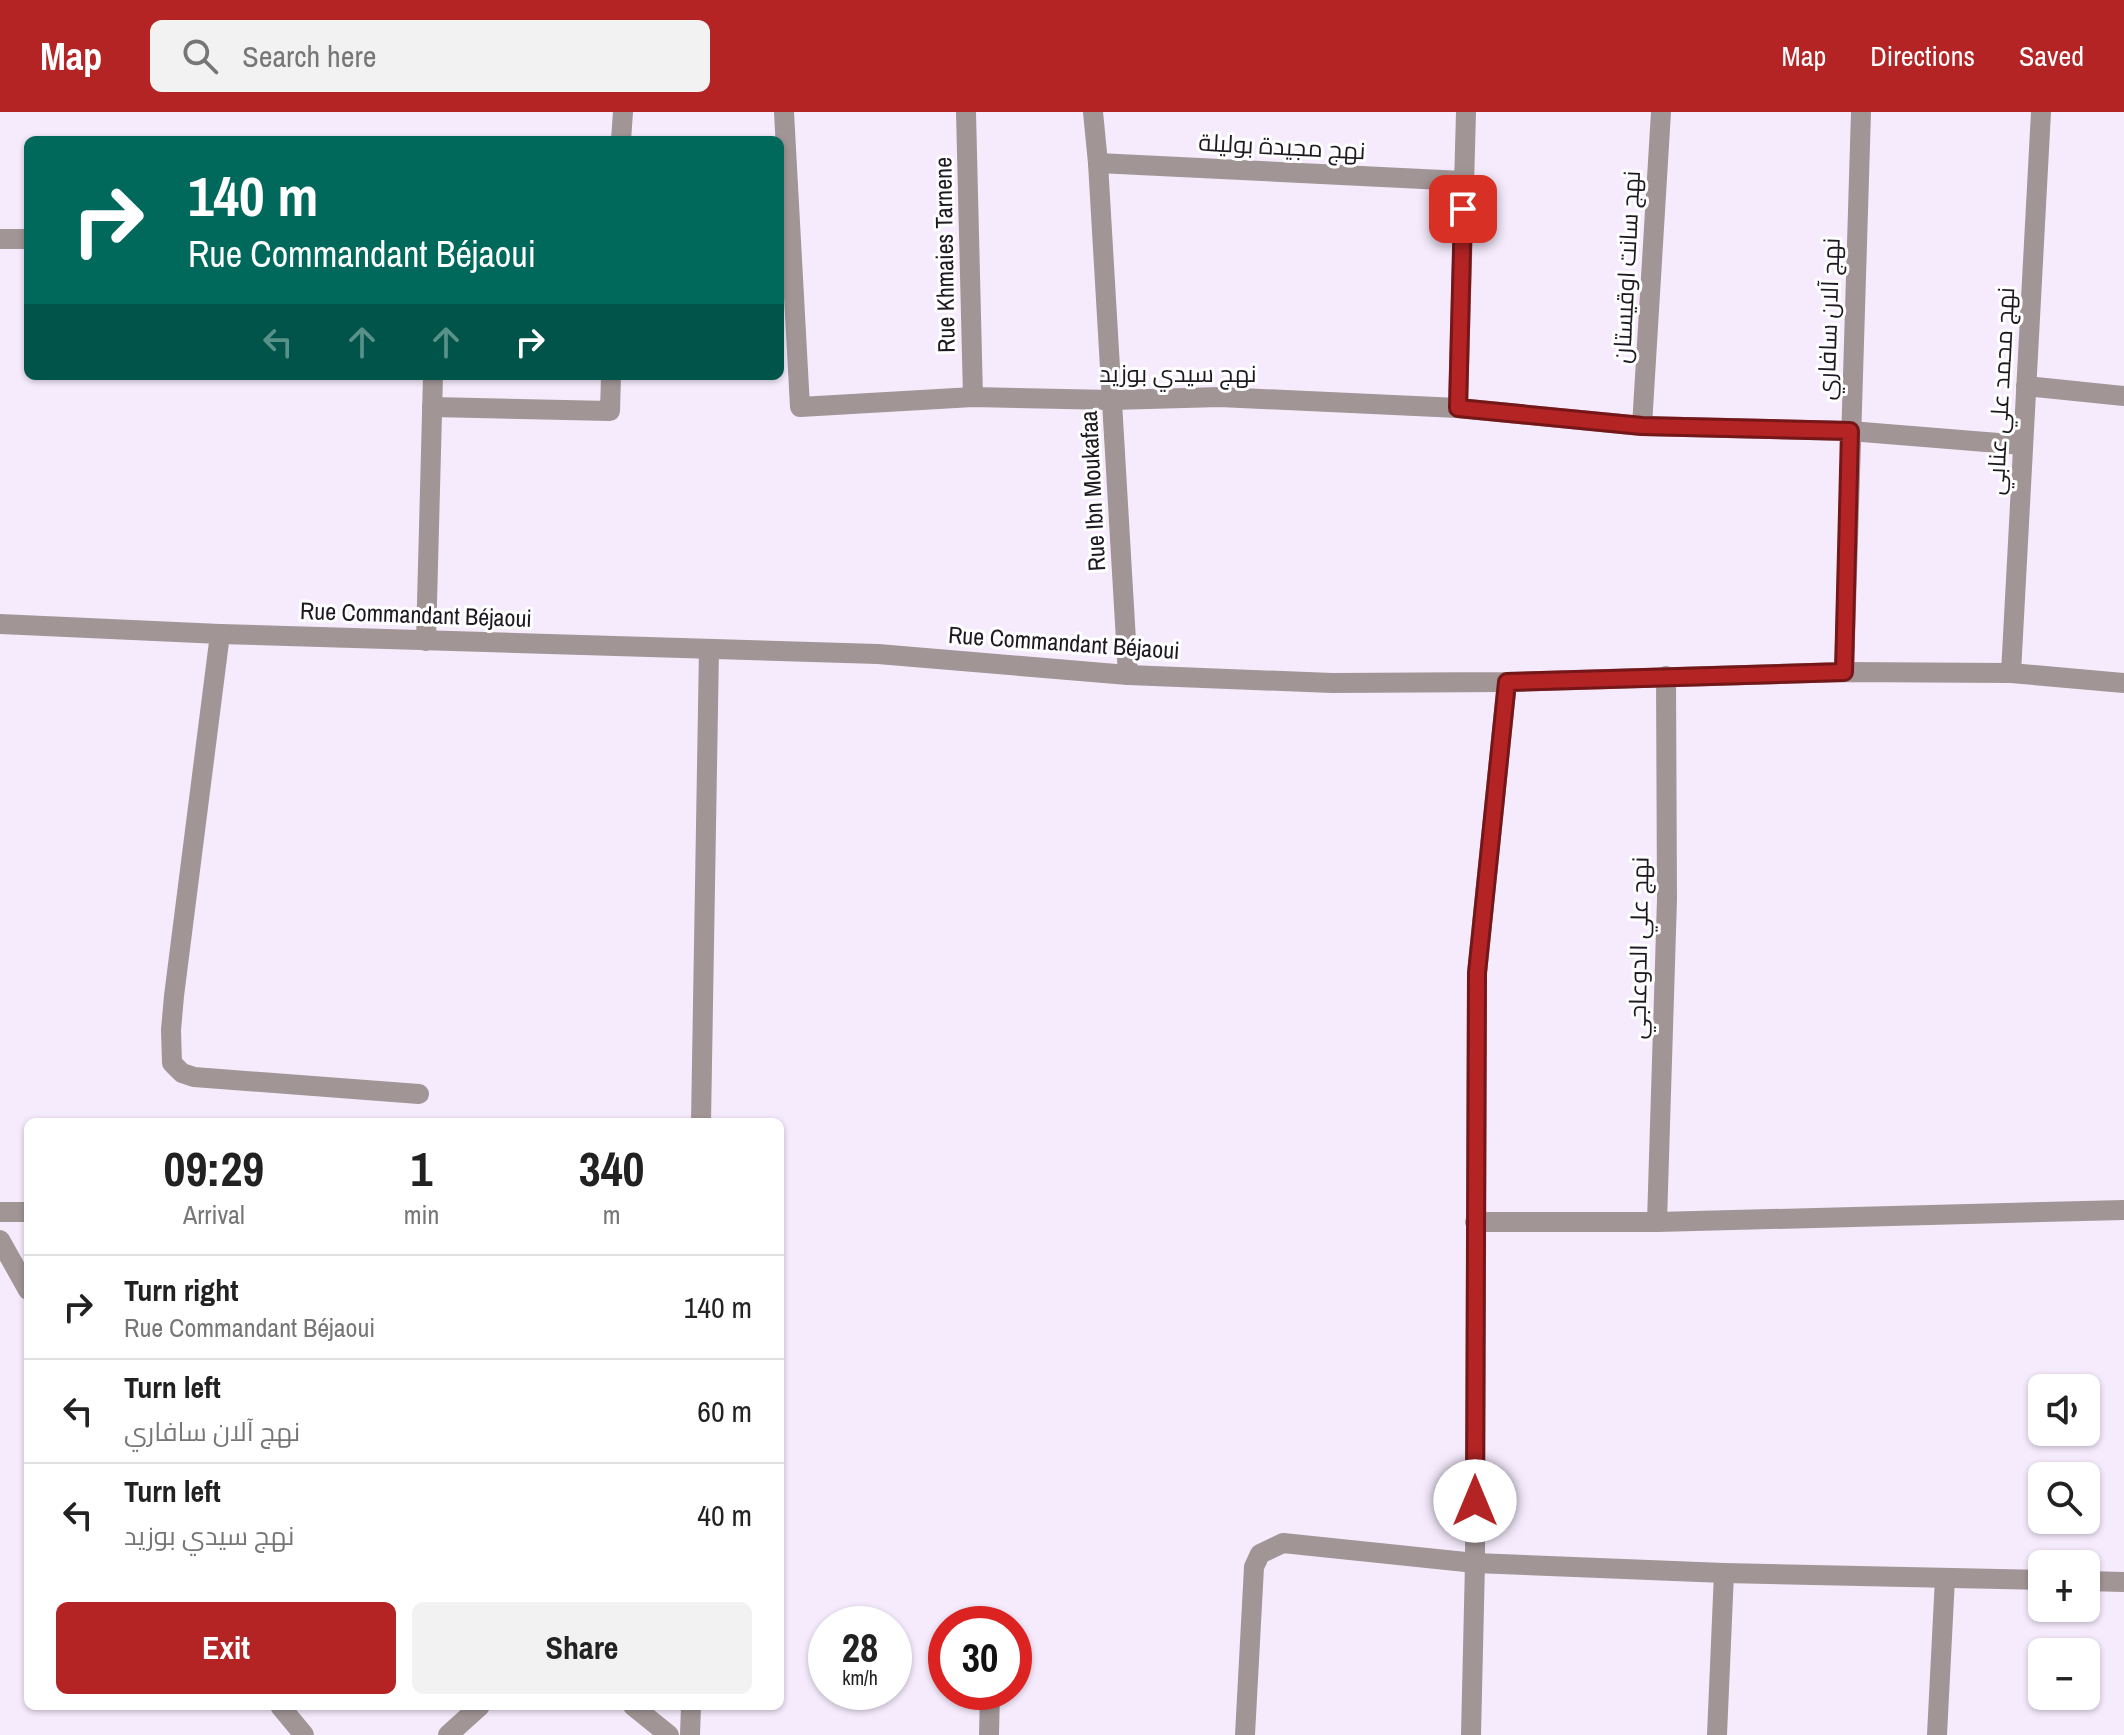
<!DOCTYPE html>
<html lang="en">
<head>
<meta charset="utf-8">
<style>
	:root { --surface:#fff; --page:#f2f2f2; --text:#222; --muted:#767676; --line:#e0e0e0; --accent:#b42425 }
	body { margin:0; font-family:"Archivo Narrow",Cairo,sans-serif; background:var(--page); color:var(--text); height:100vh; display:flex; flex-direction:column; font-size:30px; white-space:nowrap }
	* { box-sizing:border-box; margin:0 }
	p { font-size:26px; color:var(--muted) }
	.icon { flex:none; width:44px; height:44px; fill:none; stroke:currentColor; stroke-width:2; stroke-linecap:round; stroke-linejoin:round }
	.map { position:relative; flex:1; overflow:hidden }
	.panel { position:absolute; left:24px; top:1006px; width:760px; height:592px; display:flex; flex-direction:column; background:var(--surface); border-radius:12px; box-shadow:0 2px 6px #0004 }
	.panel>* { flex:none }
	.top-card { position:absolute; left:24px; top:24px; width:760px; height:244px; border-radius:12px; box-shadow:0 2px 6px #0004; background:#00695c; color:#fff; overflow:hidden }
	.fabs { position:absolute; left:2028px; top:1262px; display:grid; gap:16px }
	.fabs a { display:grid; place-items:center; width:72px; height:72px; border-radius:12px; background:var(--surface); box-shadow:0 2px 6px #0004; font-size:40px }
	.speed { position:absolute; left:808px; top:1494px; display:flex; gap:16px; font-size:40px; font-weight:700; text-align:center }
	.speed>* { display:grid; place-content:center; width:104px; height:104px; border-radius:50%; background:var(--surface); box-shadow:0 2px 6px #0004; line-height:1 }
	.speed small { font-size:20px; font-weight:400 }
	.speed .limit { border:12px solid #d22; background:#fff; color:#111 }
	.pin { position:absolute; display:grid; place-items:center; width:68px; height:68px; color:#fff; margin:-34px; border-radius:16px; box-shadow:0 4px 12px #0006 }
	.me { position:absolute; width:88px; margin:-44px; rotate:0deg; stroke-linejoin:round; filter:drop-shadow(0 0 6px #0008) }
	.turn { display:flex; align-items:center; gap:28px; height:168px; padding:0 32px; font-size:36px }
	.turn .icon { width:104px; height:104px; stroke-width:2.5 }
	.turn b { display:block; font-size:56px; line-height:68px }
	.lanes { display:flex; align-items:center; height:76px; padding:0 32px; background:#0003; justify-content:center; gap:40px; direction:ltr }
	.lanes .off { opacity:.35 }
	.eta { display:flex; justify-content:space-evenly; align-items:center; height:136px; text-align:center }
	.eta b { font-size:48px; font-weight:800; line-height:56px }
	.button { display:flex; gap:16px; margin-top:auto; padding:16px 32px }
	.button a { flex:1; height:92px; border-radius:12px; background:var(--accent); color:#fff; font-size:32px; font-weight:800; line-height:92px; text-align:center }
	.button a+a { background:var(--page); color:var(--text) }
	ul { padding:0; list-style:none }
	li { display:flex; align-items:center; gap:24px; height:104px; padding:0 32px; border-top:2px solid var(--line) }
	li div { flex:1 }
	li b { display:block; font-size:30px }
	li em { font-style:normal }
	header { display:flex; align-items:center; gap:48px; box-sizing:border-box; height:112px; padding:0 40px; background:var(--accent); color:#fff }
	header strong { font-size:38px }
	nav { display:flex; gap:44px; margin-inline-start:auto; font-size:28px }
	.search { width:560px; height:72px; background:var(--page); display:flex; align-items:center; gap:20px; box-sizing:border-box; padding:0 28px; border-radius:12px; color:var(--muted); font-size:30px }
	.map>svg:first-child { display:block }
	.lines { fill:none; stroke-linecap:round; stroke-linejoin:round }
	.minor { stroke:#a29596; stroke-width:20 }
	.route-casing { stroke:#751718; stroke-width:20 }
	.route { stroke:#b42425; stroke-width:14 }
	.labels { text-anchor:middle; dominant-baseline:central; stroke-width:6; stroke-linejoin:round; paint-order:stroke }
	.street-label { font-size:24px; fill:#1e1921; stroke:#fff }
</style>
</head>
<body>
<header>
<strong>Map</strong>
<div class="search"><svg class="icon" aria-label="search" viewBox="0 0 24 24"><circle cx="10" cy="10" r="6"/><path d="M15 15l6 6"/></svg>Search here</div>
<nav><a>Map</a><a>Directions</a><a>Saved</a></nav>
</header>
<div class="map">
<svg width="2124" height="1623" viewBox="0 0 2124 1623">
	<rect width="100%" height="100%" fill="#f5ebfd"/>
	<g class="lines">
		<g class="minor">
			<path d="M784 0 800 295 973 285 1112 288 1220 285 1458 296 1642 314 1850 319 2023 333"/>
			<path d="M966 0 973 285"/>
			<path d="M1093 0 1098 51 1128 563"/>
			<path d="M621 28 623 0"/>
			<path d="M1098 51 1463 69"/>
			<path d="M0 127H28"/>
			<path d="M2026 274 2124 284"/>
			<path d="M432 295 610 299 611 264"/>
			<path d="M1458 296 1466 0"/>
			<path d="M1642 314 1661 0"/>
			<path d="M0 512 220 522 878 542 1128 563 1332 571 1507 570 1844 560 2011 561 2124 571"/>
			<path d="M220 522 174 884 171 918 172 951 182 961 194 965 419 982"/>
			<path d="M426 529 433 264"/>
			<path d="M1844 560 1861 0"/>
			<path d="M2011 561 2041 0"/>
			<path d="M701 1010 709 537"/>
			<path d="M0 1100H28"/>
			<path d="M1475 1110H1657L2124 1098"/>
			<path d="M1657 1110 1667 787 1666 564"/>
			<path d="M0 1128 28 1178"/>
			<path d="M2086 1469 2124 1470"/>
			<path d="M280 1594 304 1623"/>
			<path d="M633 1594 669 1623"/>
			<path d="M448 1623 480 1594"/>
			<path d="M690 1623 691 1594"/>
			<path d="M989 1623 990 1580"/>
			<path d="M1245 1623 1254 1455 1260 1442 1283 1431 1475 1451 1724 1461 2042 1468"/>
			<path d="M1471 1623 1475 1451 1477 861 1507 570"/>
			<path d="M1717 1623 1724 1461"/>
			<path d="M1937 1623 1945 1466"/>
		</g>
	</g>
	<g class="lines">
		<defs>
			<path id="route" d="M1463 97 1458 296 1642 314 1850 319 1844 560 1507 570 1477 861 1475 1389"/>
		</defs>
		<use href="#route" class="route-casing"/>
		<use href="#route" class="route"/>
	</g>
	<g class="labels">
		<g class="street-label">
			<text transform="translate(1282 34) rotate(3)">نهج مجيدة بوليلة</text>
			<text transform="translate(944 143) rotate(-91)">Rue Khmaies Tarnene</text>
			<text transform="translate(1626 155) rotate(-87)">نهج سانت اوقيستان</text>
			<text transform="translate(1828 207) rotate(-88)">نهج آلان سافاري</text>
			<text x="1178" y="261">نهج سيدي بوزيد</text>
			<text transform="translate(2000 279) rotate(-87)">نهج محمد علي عنابي</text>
			<text transform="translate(1092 379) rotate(-93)">Rue Ibn Moukafaa</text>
			<text transform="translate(416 502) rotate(2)">Rue Commandant Béjaoui</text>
			<text transform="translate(1064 530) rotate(4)">Rue Commandant Béjaoui</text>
			<text transform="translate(1638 836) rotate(-89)">نهج علي الدوعاجي</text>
		</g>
	</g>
</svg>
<div class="fabs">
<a><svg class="icon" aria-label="sound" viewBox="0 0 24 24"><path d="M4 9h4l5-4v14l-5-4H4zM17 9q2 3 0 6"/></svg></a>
<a><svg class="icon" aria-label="search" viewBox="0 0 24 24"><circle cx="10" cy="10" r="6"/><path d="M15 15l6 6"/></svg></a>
<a>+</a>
<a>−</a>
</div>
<div class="speed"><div>28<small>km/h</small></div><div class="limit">30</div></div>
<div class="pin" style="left:1463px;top:97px;background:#d93025"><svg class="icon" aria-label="arrive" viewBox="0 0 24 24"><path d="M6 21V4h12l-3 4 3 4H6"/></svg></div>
<svg class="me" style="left:1475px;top:1389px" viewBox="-20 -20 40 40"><circle r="19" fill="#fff"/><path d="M0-13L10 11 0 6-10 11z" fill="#b42425"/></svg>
<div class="top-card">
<div class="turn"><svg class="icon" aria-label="right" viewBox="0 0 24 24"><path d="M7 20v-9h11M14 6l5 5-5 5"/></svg><div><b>140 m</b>Rue Commandant Béjaoui</div></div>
<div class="lanes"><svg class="icon off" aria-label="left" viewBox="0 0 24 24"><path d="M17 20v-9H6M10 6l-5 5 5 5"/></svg><svg class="icon off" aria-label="ahead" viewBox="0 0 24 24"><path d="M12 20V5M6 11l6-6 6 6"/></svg><svg class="icon off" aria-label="ahead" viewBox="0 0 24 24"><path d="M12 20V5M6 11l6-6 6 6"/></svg><svg class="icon" aria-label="right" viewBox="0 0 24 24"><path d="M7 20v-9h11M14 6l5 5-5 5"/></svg></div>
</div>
<section class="panel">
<div class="eta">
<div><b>09:29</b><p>Arrival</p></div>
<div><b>1</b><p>min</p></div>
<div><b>340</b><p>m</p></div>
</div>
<ul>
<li><svg class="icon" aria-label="right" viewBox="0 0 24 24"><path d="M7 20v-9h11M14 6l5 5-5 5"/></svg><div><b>Turn right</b><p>Rue Commandant Béjaoui</p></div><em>140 m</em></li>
<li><svg class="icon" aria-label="left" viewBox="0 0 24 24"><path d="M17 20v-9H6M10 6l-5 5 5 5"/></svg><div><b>Turn left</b><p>نهج آلان سافاري</p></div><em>60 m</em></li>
<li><svg class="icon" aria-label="left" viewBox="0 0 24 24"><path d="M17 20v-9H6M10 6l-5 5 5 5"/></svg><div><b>Turn left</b><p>نهج سيدي بوزيد</p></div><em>40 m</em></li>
</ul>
<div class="button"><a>Exit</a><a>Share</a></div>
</section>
</div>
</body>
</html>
